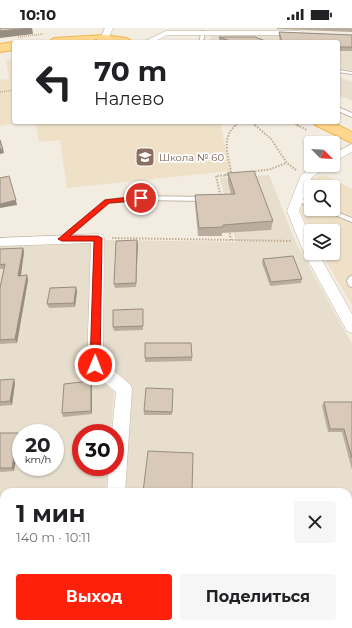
<!DOCTYPE html>
<html lang="ru">
<head>
<meta charset="utf-8">
<style>
	:root { --surface:#fff; --page:#f6f6f6; --text:#202124; --muted:#757577; --accent:#ff200b }
	body { margin:0; font-family:Montserrat,sans-serif; background:var(--page); color:var(--text); height:100vh; display:flex; flex-direction:column; font-size:15px; white-space:nowrap }
	* { box-sizing:border-box; margin:0 }
	p { font-size:13px; color:var(--muted) }
	.icon { flex:none; width:22px; height:22px; fill:none; stroke:currentColor; stroke-width:2; stroke-linecap:round; stroke-linejoin:round }
	.map { position:relative; flex:1; overflow:hidden }
	.sheet { position:absolute; left:0px; top:460px; width:352px; height:140px; display:flex; flex-direction:column; background:var(--surface); border-radius:12px 12px 0 0; box-shadow:0 1px 3px #0004 }
	.sheet>* { flex:none }
	.hud { position:absolute; left:12px; top:12px; width:328px; height:84px; border-radius:4px; box-shadow:0 1px 3px #0004; background:#fff; color:var(--text); overflow:hidden }
	.needle { width:26px; rotate:114deg }
	.buttons { position:absolute; left:304px; top:108px; display:grid; gap:8px }
	.buttons a { display:grid; place-items:center; width:36px; height:36px; border-radius:4px; background:var(--surface); box-shadow:0 1px 3px #0004; font-size:20px }
	.speed { position:absolute; left:12px; top:396px; display:flex; gap:8px; font-size:20px; font-weight:700; text-align:center }
	.speed>* { display:grid; place-content:center; width:52px; height:52px; border-radius:50%; background:var(--surface); box-shadow:0 1px 3px #0004; line-height:1 }
	.speed small { font-size:10px; font-weight:400 }
	.speed .limit { border:6px solid #d22; background:#fff; color:#111 }
	.pin { position:absolute; display:grid; place-items:center; width:34px; height:34px; color:#fff; margin:-17px; border:2px solid #fff; border-radius:50%; box-shadow:0 1px 4px #0007 }
	.me { position:absolute; width:44px; margin:-22px; rotate:1deg; stroke-linejoin:round; filter:drop-shadow(0 0 3px #0008) }
	.turn { display:flex; align-items:center; gap:14px; height:84px; padding:0 16px; font-size:18px }
	.turn .icon { width:52px; height:52px; stroke-width:2.5 }
	.turn b { display:block; font-size:28px; line-height:34px }
	.round { display:grid; place-items:center; flex:none; width:42px; height:42px; border-radius:4px; background:var(--page) }
	.summary { display:flex; align-items:center; justify-content:space-between; height:68px; padding:0 16px }
	h1 { font-size:24px; font-weight:700; line-height:30px }
	.action { display:flex; gap:8px; margin-top:auto; padding:8px 16px }
	.action a { flex:1; height:46px; border-radius:4px; background:var(--accent); color:#fff; font-size:16px; font-weight:700; line-height:46px; text-align:center }
	.action a+a { background:var(--page); color:var(--text) }
	.status { display:flex; justify-content:space-between; align-items:center; height:28px; padding:0 20px; background:var(--surface); direction:ltr }
	.status svg { height:11px; fill:currentColor }
	.map>svg:first-child { display:block }
	.residential { fill:#e7dece; fill-rule:evenodd }
	.education { fill:#eee1c8; fill-rule:evenodd }
	.lines { fill:none; stroke-linecap:round; stroke-linejoin:round }
	.service-casing { stroke:#c1b6a5; stroke-width:2 }
	.minor-casing { stroke:#c1b6a5; stroke-width:1 }
	.primary-casing { stroke:#f0b651; stroke-width:2 }
	.path-far1 { stroke:#c2ae92; stroke-width:1.5; stroke-dasharray:1 1; stroke-linecap:butt }
	.path { stroke:#c2ae92; stroke-width:2; stroke-dasharray:1.5 1.5; stroke-linecap:butt }
	.service { fill:#fff; fill-rule:evenodd }
	.minor { fill:#fff; fill-rule:evenodd }
	.primary { fill:#ffd78d; fill-rule:evenodd }
	.wall { fill:#baad9e }
	.shaded-wall { fill:#978d81 }
	.building { fill:#d8c9b8; stroke:#978d81 }
	.route { fill:#ff200b; stroke:#a61507 }
	.labels { text-anchor:middle; dominant-baseline:central; stroke-width:3.5; stroke-linejoin:round; paint-order:stroke }
	.far-education-label { font-size:10px; fill:#785e54; stroke:#fff; text-anchor:start }
</style>
</head>
<body>
<div class="status"><b>10:10</b><svg viewBox="0 0 49 12"><path d="M0 12V9h3v3zM5 12V6h3v6zM10 12V3h3v9zM15 12V0h3v12zM26 1h20v11H26zM47 4h2v5h-2z"/></svg></div>
<div class="map">
<svg width="352" height="600" viewBox="0 0 352 600">
	<rect width="100%" height="100%" fill="#f3ece1"/>
	<g class="residential">
		<path d="M263 7 352 10V42L338 41V14H209L211 8Z"/>
		<path d="M338 48 352 54V73L338 67Z"/>
		<path d="M269 147 296 215 352 316V600H115V596H348V464H124L131 358 102 335 105 212 236 214 220 150Z"/>
		<path d="M91 215 89 341 114 364 111 405H81V439H108L106 464H4V596H96V600H0V218ZM21 405H55V439H21Z"/>
	</g>
	<g class="education">
		<path d="M14 31V94H23L0 98V52L9 51 6 32Z"/>
		<path d="M35 94H220L230 143 67 160 60 112 39 114Z"/>
		<path d="M325 147 352 161V277L321 225H333V203H311V206L301 183 311 150ZM311 159H333V181H311Z"/>
	</g>
	<g class="lines">
		<defs>
			<g id="service">
				<path d="M202 3 205 4 203 14H199Z"/>
				<path d="M338 42 352 44V46L338 44Z"/>
				<path d="M338 79 352 85V89L338 83Z"/>
				<path d="M141 168 206 169 209 171 206 173 141 172 109 175 64 213H60L59 211 105 172Z"/>
				<path d="M297 169 311 175V179L295 172V170Z"/>
				<path d="M320 181H329L352 190V194Z"/>
				<path d="M352 248V259L349 258 347 253 349 249Z"/>
			</g>
			<g id="minor">
				<path d="M105 0H113L108 11 104 13 100 11Z"/>
				<path d="M166 3H300L304 5 300 7H167L154 14H143Z"/>
				<path d="M352 116V124L333 134V126Z"/>
				<path d="M316 137H330L312 149 299 183 311 210V225H318L352 286V305L347 303 304 225 287 183 301 147Z"/>
				<path d="M98 206 103 207 104 210 103 334 130 356 132 361 125 464H107L109 439H115V405H112L116 364 89 342 87 337 91 215 0 218V210Z"/>
				<rect x="95" y="596" width="22" height="4"/>
			</g>
			<g id="primary">
				<path d="M104 7 127 10 133 14H48L54 10Z"/>
				<path d="M14 14V22L0 24V16Z"/>
				<path d="M313 94H332L352 104V115L315 97Z"/>
			</g>
		</defs>
		<use href="#service" class="service-casing"/>
		<use href="#minor" class="minor-casing"/>
		<use href="#primary" class="primary-casing"/>
		<g class="path-far1">
			<path d="M18 9 43 6"/>
			<path d="M0 64 14 62"/>
			<path d="M251 94 256 98"/>
			<path d="M291 94 299 98"/>
			<path d="M235 98 240 94"/>
		</g>
		<g class="path">
			<path d="M255 97 271 111 287 135 296 142"/>
			<path d="M297 97 307 102"/>
			<path d="M252 144 271 141 286 135"/>
			<path d="M225 147 231 143C228 127 221 109 236 97"/>
			<path d="M221 170 216 148 231 147"/>
			<path d="M229 202 231 212"/>
			<path d="M112 210 291 213"/>
		</g>
		<use href="#service" class="service"/>
		<use href="#minor" class="minor"/>
		<use href="#primary" class="primary"/>
	</g>
	<g class="wall">
		<path d="M277 0H352V4L277 1Z"/>
		<path d="M279 4 352 7V23H338V14H280L279 8Z"/>
		<path d="M219 9 268 14H219Z"/>
		<path d="M228 145 273 193 271 202 222 205V208H198L195 176V167L231 166 228 154Z"/>
		<path d="M137 212 136 259 115 260 114 256Z"/>
		<path d="M23 220 24 224 21 248 27 247 28 252 17 315 0 316V260L4 241H0V221Z"/>
		<path d="M263 231 302 251 301 255 270 258 262 235Z"/>
		<path d="M77 263 75 279 49 280 47 276Z"/>
		<path d="M143 281V302L114 303 113 299Z"/>
		<path d="M192 329V333L145 334V330Z"/>
		<path d="M0 352 15 355 12 377 0 378Z"/>
		<path d="M91 353 92 357V386L63 389 62 385Z"/>
		<path d="M173 361 172 387H144V383Z"/>
		<path d="M324 374H352V442L342 404H328L322 378Z"/>
		<path d="M0 405 20 408 14 443 0 444Z"/>
	</g>
	<g class="shaded-wall">
		<path d="M32 0 33 6 0 10V3Z"/>
		<path d="M0 121H3L4 125 0 126Z"/>
		<path d="M16 172 17 177 0 180V176Z"/>
		<path d="M137 212 138 217 136 259V255Z"/>
		<path d="M23 220 24 224 20 252 18 248Z"/>
		<path d="M27 247 28 252 17 315 15 311Z"/>
		<path d="M76 259 77 263 75 279 74 275Z"/>
		<path d="M14 351 15 355 12 377 10 373Z"/>
		<path d="M91 353 92 357V386L91 383Z"/>
		<path d="M18 405 20 408 14 443 12 440Z"/>
		<path d="M2 496 4 499V500L0 527V509Z"/>
		<path d="M72 596H74L73 600H71Z"/>
	</g>
	<g class="building">
		<path d="M0 0H30L0 3Z"/>
		<path d="M279 4 352 7V19H338V14H282Z"/>
		<path d="M219 9H255L268 14H233Z"/>
		<path d="M97 12V14H81Z"/>
		<path d="M0 112 3 121H0Z"/>
		<path d="M254 143 273 193 223 197V199L199 200 195 167 235 166 228 145Z"/>
		<path d="M9 148 16 172 0 176V150Z"/>
		<path d="M137 212 136 255 114 256 116 213Z"/>
		<path d="M23 220 18 248 27 247 15 311 0 312V260L5 236 0 237V221Z"/>
		<path d="M293 228 302 251 271 254 263 231Z"/>
		<path d="M76 259 74 275 47 276 50 260Z"/>
		<path d="M143 281V298L113 299V282Z"/>
		<path d="M145 315H191L192 329 145 330Z"/>
		<path d="M14 351 10 373 0 374V352Z"/>
		<path d="M91 353V383L62 385 64 356Z"/>
		<path d="M146 360 173 361 172 384 144 383Z"/>
		<path d="M324 374H352V430L344 401H330Z"/>
		<path d="M0 405H18L12 440H0Z"/>
		<path d="M148 423 193 425 192 464H143Z"/>
		<path d="M2 496 0 509V497Z"/>
		<path d="M33 596H72L71 600H32Z"/>
	</g>
	<path class="route" d="M141 168 144 169V172L109 175 70 208H98L102 210 100 337 95 341 90 337 94 213H62L58 211 105 172Z"/>
	<defs>
		<symbol id="school-square" viewBox="-11 -11 22 22"><rect x="-9" y="-9" width="18" height="18" rx="4" fill="#8d6e63" stroke="#fff"/><path d="M0-5L7-2L0 1L-7-2ZM-4 1L0 2.5L4 1V4Q0 6-4 4Z" fill="#fff"/></symbol>
	</defs>
	<g fill-rule="evenodd">
		<use href="#school-square" x="134" y="118" width="22" height="22"/>
	</g>
	<g class="labels">
		<g class="far-education-label">
			<text x="159" y="129">Школа № 60</text>
		</g>
	</g>
</svg>
<div class="buttons">
<a><svg class="needle" viewBox="-14 -14 28 28"><path d="M0-13l5 13h-10z" fill="#e53935"/><path d="M0 13l5-13h-10z" fill="#757577"/></svg></a>
<a><svg class="icon" aria-label="search" viewBox="0 0 24 24"><circle cx="10" cy="10" r="6"/><path d="M15 15l6 6"/></svg></a>
<a><svg class="icon" aria-label="layers" viewBox="0 0 24 24"><path d="M12 4l9 5-9 5-9-5zM3 14l9 5 9-5"/></svg></a>
</div>
<div class="speed"><div>20<small>km/h</small></div><div class="limit">30</div></div>
<div class="pin" style="left:141px;top:170px;background:#d93025"><svg class="icon" aria-label="arrive" viewBox="0 0 24 24"><path d="M6 21V4h12l-3 4 3 4H6"/></svg></div>
<svg class="me" style="left:95px;top:337px" viewBox="-20 -20 40 40"><circle r="17" fill="#ff200b" stroke="#fff" stroke-width="3"/><path d="M0-11L8 9 0 5-8 9z" fill="#fff"/></svg>
<div class="hud">
<div class="turn"><svg class="icon" aria-label="left" viewBox="0 0 24 24"><path d="M17 20v-9H6M10 6l-5 5 5 5"/></svg><div><b>70 m</b>Налево</div></div>
</div>
<section class="sheet">
<div class="summary"><div><h1>1 мин</h1><p>140 m · 10:11</p></div><a class="round"><svg class="icon" aria-label="close" viewBox="0 0 24 24"><path d="M6 6l12 12M18 6L6 18"/></svg></a></div>
<div class="action"><a>Выход</a><a>Поделиться</a></div>
</section>
</div>
</body>
</html>
